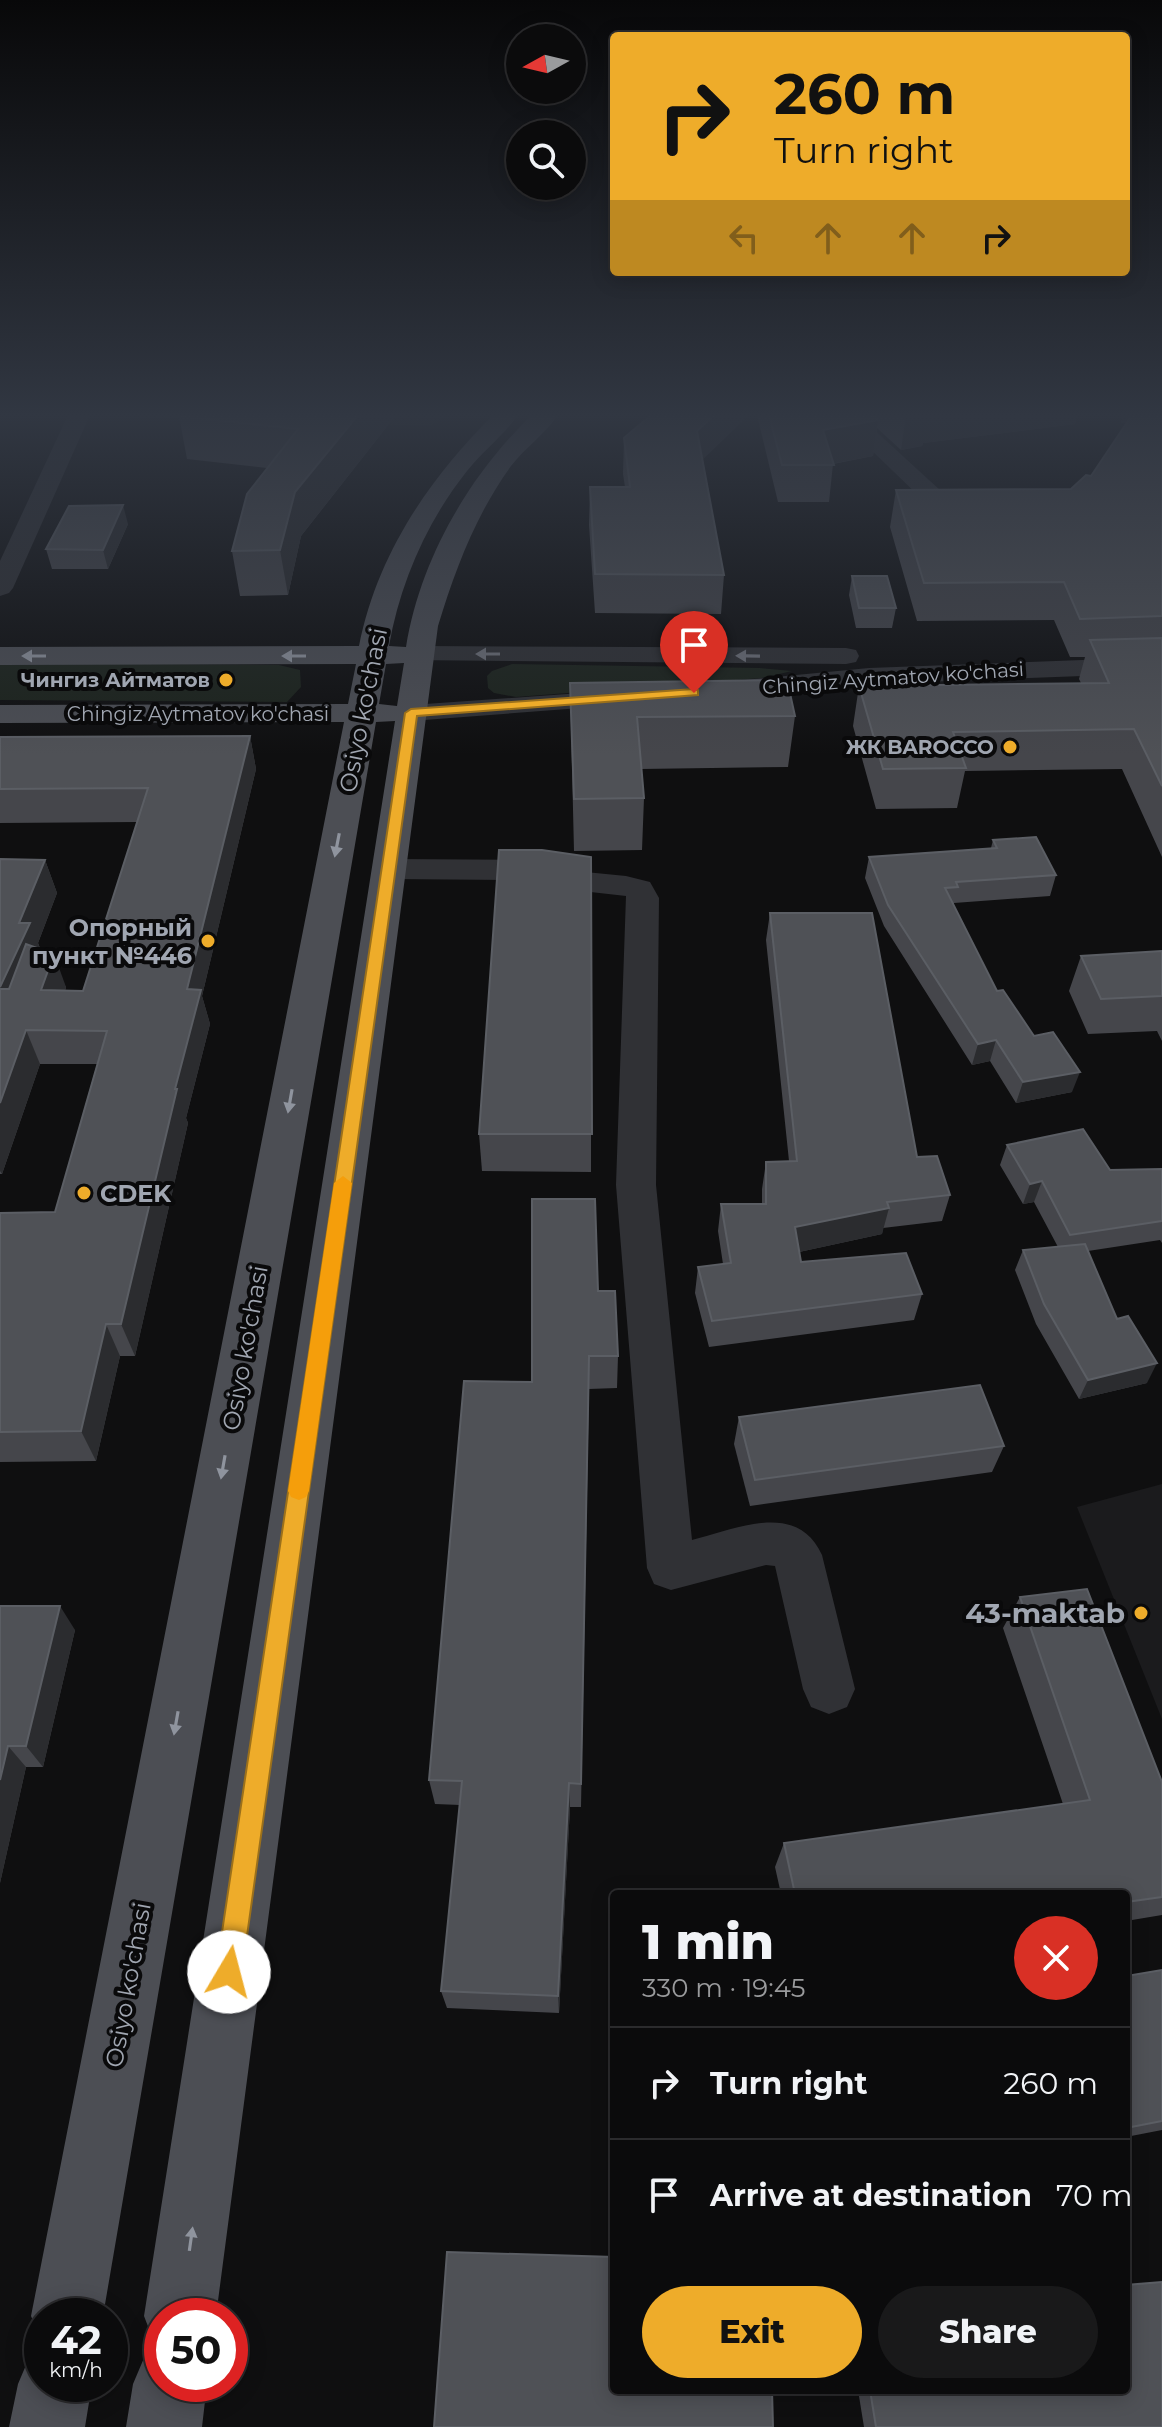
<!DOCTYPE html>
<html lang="en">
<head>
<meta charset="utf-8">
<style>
	:root { --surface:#0b0b0c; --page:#19191a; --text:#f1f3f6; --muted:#9a9b9d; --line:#2b2b2d; --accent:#eeac2a }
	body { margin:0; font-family:Montserrat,sans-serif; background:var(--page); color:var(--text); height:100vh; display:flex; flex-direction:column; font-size:30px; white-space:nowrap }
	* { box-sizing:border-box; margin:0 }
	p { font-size:26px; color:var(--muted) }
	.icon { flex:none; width:44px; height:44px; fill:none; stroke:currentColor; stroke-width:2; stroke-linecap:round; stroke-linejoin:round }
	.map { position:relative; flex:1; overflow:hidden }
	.side { position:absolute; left:610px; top:1890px; width:520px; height:504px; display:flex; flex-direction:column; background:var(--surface); border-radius:8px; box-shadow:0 4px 20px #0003,0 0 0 2px var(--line) }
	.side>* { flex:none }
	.guide { position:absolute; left:610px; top:32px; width:520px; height:244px; border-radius:8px; box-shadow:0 4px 20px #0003,0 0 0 2px var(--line); background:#eeac2a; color:#111; overflow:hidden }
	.needle { width:52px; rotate:262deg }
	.controls { position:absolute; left:506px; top:24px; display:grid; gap:16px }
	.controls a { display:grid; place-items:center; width:80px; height:80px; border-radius:50%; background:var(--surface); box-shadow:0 4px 20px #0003,0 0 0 2px var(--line); font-size:40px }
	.speed { position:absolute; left:24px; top:2298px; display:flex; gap:16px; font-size:40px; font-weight:700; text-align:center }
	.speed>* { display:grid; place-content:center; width:104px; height:104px; border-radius:50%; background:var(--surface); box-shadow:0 4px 20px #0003,0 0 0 2px var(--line); line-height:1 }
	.speed small { font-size:20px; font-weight:400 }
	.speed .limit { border:12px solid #d22; background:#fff; color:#111 }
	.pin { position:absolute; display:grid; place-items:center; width:68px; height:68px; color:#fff; margin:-82px -34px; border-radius:50% 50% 50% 0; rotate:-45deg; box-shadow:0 0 8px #0007 }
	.pin .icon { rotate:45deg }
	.me { position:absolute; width:88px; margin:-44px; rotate:8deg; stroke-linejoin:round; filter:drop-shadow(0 0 6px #0008) }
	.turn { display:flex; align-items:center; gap:28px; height:168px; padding:0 32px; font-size:36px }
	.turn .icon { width:104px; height:104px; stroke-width:2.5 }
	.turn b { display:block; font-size:56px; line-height:68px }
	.lanes { display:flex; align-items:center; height:76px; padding:0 32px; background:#0003; justify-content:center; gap:40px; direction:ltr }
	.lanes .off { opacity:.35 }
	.round { display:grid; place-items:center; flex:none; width:84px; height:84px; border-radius:42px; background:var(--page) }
	.summary { display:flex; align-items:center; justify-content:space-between; height:136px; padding:0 32px }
	h1 { font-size:48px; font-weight:800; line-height:60px }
	.action { display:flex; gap:16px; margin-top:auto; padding:16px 32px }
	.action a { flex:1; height:92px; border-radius:48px; background:var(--accent); color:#111; font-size:32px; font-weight:800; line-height:92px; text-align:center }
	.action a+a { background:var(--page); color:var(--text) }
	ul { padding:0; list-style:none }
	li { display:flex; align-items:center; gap:24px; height:112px; padding:0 32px; border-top:2px solid var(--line) }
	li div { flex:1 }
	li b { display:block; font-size:30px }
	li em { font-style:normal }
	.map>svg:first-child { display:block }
	.built { fill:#1b1b1d }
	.green { fill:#1c231c }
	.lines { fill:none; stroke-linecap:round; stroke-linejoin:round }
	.minor { fill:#303135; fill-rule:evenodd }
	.major { fill:#4c4e54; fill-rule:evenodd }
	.wall { fill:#45464b }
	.shaded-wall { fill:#2b2c2f }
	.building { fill:#4f5156; stroke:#5b5e64; stroke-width:2 }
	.oneway { fill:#6e7179 }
	.oneway2 { fill:#8f949e }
	.route { fill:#eeac2a; stroke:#9b701b; stroke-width:2 }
	.slow { fill:#f59e0b }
	.poi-dot { fill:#eeac2a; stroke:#0a0a0b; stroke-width:3 }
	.labels { text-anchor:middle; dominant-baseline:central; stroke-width:8; stroke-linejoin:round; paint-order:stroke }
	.far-street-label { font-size:20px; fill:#a0a6b1; stroke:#0a0a0b }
	.far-poi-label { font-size:20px; font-weight:bold; fill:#a0a6b1; stroke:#0a0a0b; text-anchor:end }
	.street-label { font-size:24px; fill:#a0a6b1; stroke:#0a0a0b }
	.poi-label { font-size:24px; font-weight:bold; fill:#a0a6b1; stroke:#0a0a0b; text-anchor:end }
	.near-poi-label { font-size:28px; font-weight:bold; fill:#a0a6b1; stroke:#0a0a0b; text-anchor:end }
</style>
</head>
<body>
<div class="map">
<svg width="1162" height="2427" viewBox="0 0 1162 2427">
	<rect width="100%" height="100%" fill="#0f0f10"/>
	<g class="built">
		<path d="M99 415H447L430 426Z"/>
		<path d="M1162 1484V1719L1077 1507Z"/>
	</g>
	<g class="green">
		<path d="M0 663 279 665 300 670 301 687 287 702 0 700Z"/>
		<path d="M512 664 760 668 792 671 762 678 516 697 494 693 488 688 487 676 492 671Z"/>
	</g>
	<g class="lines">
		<g class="minor">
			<path d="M68 415H90L13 588 9 593 0 596V561Z"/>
			<path d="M835 415H858L941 491 953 519 949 524H933L922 499Z"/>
			<path d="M419 646 846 648 856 650 859 656 856 662 846 664 409 660 406 654 409 648Z"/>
			<path d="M1162 657V673L869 684 734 697 724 695 720 689 724 683 734 681 869 668Z"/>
			<path d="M623 690 633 692 637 698 633 704 411 721 401 719 397 713 401 707 411 705Z"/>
			<path d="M389 859 529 860 555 869 626 876 650 882 659 898 656 1185 692 1540C736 1529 797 1500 822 1555L855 1689 847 1707 829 1714 811 1707 803 1689 775 1566 766 1565 671 1590 654 1584 647 1568 616 1185 626 896 555 888 524 880 389 879 378 876 373 869 378 862Z"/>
		</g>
		<g class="major">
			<path d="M493 415H518C504 435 483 451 467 471 427 521 400 583 389 646L406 647C420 560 469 475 532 415H558C545 434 525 448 511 466 476 514 455 570 438 626L216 2316H162V2345L154 2342 144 2316 395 721 376 722 103 2316H42V2342L31 2316 344 722 0 723V705L348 704 356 664 0 665V647L359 646C377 555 428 480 493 415ZM404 663 397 706 379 704 386 664Z"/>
			<path d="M162 2350V2384H207L202 2427H126L133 2384 144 2358Z"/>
			<path d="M42 2352V2384H92L85 2427H9L18 2384 29 2358Z"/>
		</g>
	</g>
	<g class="wall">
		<path d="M181 415H396L301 536 288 595 240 596 232 551 267 468 187 459 179 416Z"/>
		<path d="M757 415H1077L1075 424 923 443 922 446 901 450 877 428 873 456 833 464 829 502H778Z"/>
		<path d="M1123 415H1162V857L1122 769 965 771 957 808 876 809 853 726 859 686 1081 683 1079 679 1085 657H1070L1054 620 917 621 890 527 896 490 1071 489 1091 476 1127 423H1121Z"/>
		<path d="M624 438 703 460 724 575 721 614 595 613 589 525 590 487H625L623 474Z"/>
		<path d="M128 524 108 569H52L46 549Z"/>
		<path d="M852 576 896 608 892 628H856L849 595Z"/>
		<path d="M570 683 795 716 788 767 641 769 644 798 642 850 574 851Z"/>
		<path d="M250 736 256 769 202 996 210 1024 186 1118 188 1123 135 1356H120L96 1461 0 1462V1213L55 1212 97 1064H40L2 1174H0V859L45 860 57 893 38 943 40 948 66 987 65 991H83L137 822 0 823V737Z"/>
		<path d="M993 840 1056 875 1050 896 954 903V906L997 991 1072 1092 1016 1103 990 1061 972 1065 884 926 865 878 869 857 991 848Z"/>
		<path d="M591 857V1172L482 1171 479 1134Z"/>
		<path d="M770 913 917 1157 950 1195 942 1221 883 1228 882 1234 799 1252 801 1262 922 1294 914 1320 709 1347 695 1293 698 1267 723 1264 718 1231 721 1204H762V1189L766 1162 789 1161 766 940Z"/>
		<path d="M1162 951V1041L1157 1031 1088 1034 1069 991 1081 956Z"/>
		<path d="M1007 1145 1110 1170 1162 1169V1243L1160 1240 1088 1251 1117 1319 1147 1383 1079 1399 1036 1324 1015 1270 1023 1250 1058 1247 1034 1202 1023 1204 1000 1165Z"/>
		<path d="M598 1291 618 1356 617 1388 589 1389 581 1807H570L559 2013 447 2008 441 1991 460 1805 435 1804 429 1780 532 1382Z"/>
		<path d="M739 1417 1004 1446 992 1472 750 1506 734 1444Z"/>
		<path d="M1020 1597 1162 1782V1915L1126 1921V1894H781L775 1867 784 1843 1063 1804 1003 1628Z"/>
		<path d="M0 1606 75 1630 43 1767H26L0 1883Z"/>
		<path d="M1162 1970V2130L1126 2137V1976Z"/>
		<path d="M858 2390H1126L1162 2427H864Z"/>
	</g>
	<g class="shaded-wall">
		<path d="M358 415H396L301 536 288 595 280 550 295 492Z"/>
		<path d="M714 415H749L695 467 697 431Z"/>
		<path d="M906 415H1077L1075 424 923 443 922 446 901 450Z"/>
		<path d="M1123 415H1144L1142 421 1121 423Z"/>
		<path d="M878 420 873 456 825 465 823 430Z"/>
		<path d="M123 505 128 524 108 569 103 550Z"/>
		<path d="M250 736 256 769 202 996 210 1024 186 1118 188 1123 135 1356 121 1324 175 1089 187 989Z"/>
		<path d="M45 860 57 893 38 943 43 957 13 1022 0 990V987L19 923Z"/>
		<path d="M54 954 66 987 54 1024 41 990Z"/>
		<path d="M26 1030 40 1064 2 1174 0 1171V1103Z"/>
		<path d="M996 1040 990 1061 972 1065 978 1044Z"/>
		<path d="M1080 1072 1072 1092 1016 1103 1023 1082Z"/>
		<path d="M1042 1181 1034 1202 1023 1204 1030 1184Z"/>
		<path d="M889 1208 882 1234 790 1254 795 1227Z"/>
		<path d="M106 1324 120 1356 96 1461 81 1431Z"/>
		<path d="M1157 1363 1147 1383 1079 1399 1088 1380Z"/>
		<path d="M60 1606 75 1630 43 1767 26 1746Z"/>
		<path d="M8 1746 26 1767 0 1883V1780Z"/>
		<path d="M569 1783 570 1807 559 2013 558 1996Z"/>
	</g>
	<g class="building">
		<path d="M180 415H358L295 492 280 550 232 551 247 494 298 429 179 416Z"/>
		<path d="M651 415H714L697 431 724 575 595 574 590 487H630L624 438Z"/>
		<path d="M769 415H873L878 420 823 430 834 465H782Z"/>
		<path d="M1132 415H1162V616L1080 619 1064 582 924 583 896 490 1071 489 1086 475 1091 476Z"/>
		<path d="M123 505 103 550 46 549 69 506Z"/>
		<path d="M852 576H887L896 608H859Z"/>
		<path d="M1162 638V786L1134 729 953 732 966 768 883 769 859 686 1109 683 1090 640Z"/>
		<path d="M787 680 795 716 637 717 644 798 574 799 570 683Z"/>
		<path d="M250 736 187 989 201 990 175 1089H177L121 1324H106L81 1431 0 1432V1213L55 1212 107 1031 26 1030 0 1103V989H9L26 944 54 954 41 990 83 991 148 788 0 789V737Z"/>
		<path d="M1036 837 1056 875 956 882 958 887 945 888 997 991 1003 990 1034 1036 1053 1032 1080 1072 1023 1082 996 1040 978 1044 888 905 869 857 997 848 993 840Z"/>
		<path d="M499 850H542L591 857 592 1134H479Z"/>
		<path d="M0 859 45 860 19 923H30L0 987Z"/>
		<path d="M770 913H872L917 1157 937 1156 950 1195 887 1202 889 1208 795 1227 801 1262 906 1253 922 1294 712 1321 698 1267 731 1263 721 1204H766V1162L797 1161Z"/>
		<path d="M1162 951V996L1101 999 1081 956Z"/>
		<path d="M1083 1129 1110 1170 1162 1169V1221L1070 1235 1042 1181 1030 1184 1007 1145Z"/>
		<path d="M532 1199H595L598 1291H615L618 1356H589L581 1784 569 1783 558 1996 441 1991 462 1781 429 1780 464 1381 532 1382Z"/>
		<path d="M1085 1244 1117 1319 1128 1316 1157 1363 1088 1380 1044 1304 1023 1250Z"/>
		<path d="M980 1385 1004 1446 755 1480 739 1417Z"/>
		<path d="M1087 1589 1162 1782V1897L1126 1902V1894H795L784 1843 1090 1800 1020 1597Z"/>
		<path d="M0 1606H60L26 1746H8L0 1780Z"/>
		<path d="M1162 1970V2121L1126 2128V1976Z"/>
		<path d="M447 2252 614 2257V2390H772L773 2427H434Z"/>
		<path d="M1162 2282V2427H876L870 2390H1126V2285Z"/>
	</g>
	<defs><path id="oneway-solid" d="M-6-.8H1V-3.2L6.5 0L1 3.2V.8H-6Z" transform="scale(2)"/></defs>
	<g class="oneway">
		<use href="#oneway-solid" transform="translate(488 654) rotate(180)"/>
		<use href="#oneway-solid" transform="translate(748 656) rotate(-179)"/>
	</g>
	<g class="oneway2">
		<use href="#oneway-solid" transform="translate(34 656) rotate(180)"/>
		<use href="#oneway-solid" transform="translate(294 656) rotate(180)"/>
		<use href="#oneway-solid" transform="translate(337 845) rotate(101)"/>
		<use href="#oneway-solid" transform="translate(290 1101) rotate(100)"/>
		<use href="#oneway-solid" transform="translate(223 1467) rotate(100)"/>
		<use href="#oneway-solid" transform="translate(176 1723) rotate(100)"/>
		<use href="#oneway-solid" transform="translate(191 2239) rotate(-82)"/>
	</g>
	<linearGradient id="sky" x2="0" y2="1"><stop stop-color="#080809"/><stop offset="0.55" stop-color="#313742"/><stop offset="1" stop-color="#313742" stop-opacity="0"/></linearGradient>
	<rect width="1162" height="755" fill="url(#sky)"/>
	<path class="route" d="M694 689 698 690V695L417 716 242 1972 238 1981 229 1985 220 1981 216 1972 405 713 411 709Z"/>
	<path class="slow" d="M343 1176 352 1183 309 1491 306 1497 299 1500 291 1497 288 1491 334 1183Z"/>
	<g class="poi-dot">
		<circle cx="226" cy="680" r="8"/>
		<circle cx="1010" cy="747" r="8"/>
		<circle cx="208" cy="941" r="8"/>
		<circle cx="84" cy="1193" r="8"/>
		<circle cx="1141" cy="1613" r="8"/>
	</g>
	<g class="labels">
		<g class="far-street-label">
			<text transform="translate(893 678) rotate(-4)">Chingiz Aytmatov ko'chasi</text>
			<text x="198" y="714">Chingiz Aytmatov ko'chasi</text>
		</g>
		<g class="far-poi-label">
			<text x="210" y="680">Чингиз Айтматов</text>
			<text x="994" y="747">ЖК BAROCCO</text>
		</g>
		<g class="street-label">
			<text transform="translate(363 710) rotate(-79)">Osiyo ko'chasi</text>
			<text transform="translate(245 1348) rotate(-80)">Osiyo ko'chasi</text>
			<text transform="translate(128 1985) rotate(-80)">Osiyo ko'chasi</text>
		</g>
		<g class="poi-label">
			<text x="192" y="927">Опорный<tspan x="192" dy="28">пункт №446</tspan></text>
			<text x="100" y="1193" text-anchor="start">CDEK</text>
		</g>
		<g class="near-poi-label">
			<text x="1125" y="1613">43-maktab</text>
		</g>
	</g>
</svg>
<div class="controls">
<a><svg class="needle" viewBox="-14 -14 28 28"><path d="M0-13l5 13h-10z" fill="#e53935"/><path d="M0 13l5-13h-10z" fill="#9a9b9d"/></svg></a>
<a><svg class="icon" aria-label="search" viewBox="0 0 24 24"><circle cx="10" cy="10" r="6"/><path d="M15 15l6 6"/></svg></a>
</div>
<div class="speed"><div>42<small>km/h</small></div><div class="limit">50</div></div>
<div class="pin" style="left:694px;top:693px;background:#d93025"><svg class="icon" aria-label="arrive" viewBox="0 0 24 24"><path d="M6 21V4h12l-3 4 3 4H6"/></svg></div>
<svg class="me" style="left:229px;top:1972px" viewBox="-20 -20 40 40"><circle r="19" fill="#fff"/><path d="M0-13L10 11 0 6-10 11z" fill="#eeac2a"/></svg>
<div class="guide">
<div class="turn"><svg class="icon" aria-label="right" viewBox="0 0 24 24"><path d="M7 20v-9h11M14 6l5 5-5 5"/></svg><div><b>260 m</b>Turn right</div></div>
<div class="lanes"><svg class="icon off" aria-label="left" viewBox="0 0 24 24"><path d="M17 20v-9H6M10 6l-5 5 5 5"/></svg><svg class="icon off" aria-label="ahead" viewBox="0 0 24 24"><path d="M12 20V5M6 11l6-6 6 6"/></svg><svg class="icon off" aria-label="ahead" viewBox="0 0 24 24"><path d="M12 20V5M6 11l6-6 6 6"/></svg><svg class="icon" aria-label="right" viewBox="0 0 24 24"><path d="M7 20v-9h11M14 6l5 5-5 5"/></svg></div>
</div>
<section class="side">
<div class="summary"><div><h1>1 min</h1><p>330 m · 19:45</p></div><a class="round" style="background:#d93025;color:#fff"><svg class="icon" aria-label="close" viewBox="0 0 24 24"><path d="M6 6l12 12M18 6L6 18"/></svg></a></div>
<ul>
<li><svg class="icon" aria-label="right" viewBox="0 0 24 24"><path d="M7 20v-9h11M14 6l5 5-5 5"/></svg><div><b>Turn right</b></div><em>260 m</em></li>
<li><svg class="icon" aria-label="arrive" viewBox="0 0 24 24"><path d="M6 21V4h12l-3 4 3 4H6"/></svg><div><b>Arrive at destination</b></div><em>70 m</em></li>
</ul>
<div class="action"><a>Exit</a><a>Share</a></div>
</section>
</div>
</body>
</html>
